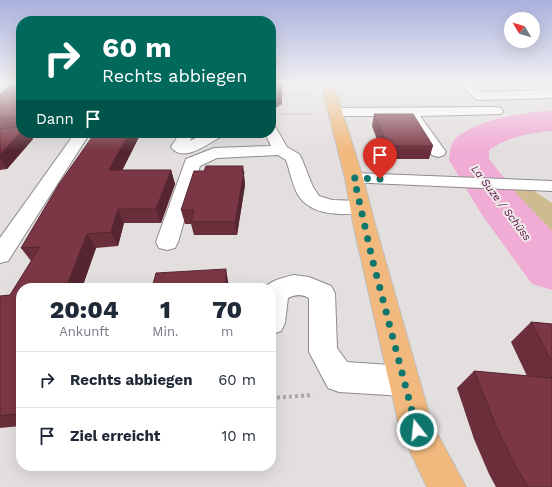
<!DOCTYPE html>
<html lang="de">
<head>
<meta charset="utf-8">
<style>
	:root { --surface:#fff; --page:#f6f6f7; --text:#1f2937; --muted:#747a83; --line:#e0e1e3 }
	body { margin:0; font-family:"Work Sans",sans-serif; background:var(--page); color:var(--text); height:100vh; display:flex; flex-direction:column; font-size:15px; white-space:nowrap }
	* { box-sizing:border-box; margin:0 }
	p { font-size:13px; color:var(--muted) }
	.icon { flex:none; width:22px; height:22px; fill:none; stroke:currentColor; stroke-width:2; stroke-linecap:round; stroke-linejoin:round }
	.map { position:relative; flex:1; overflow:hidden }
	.panel { position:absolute; left:16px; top:283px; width:260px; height:188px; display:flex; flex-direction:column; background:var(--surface); border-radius:16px; box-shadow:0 4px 16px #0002 }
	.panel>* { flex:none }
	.top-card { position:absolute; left:16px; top:16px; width:260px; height:122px; border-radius:16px; box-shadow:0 4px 16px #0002; background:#00695c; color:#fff; overflow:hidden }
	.needle { width:26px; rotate:308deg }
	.fabs { position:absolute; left:504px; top:12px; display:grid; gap:8px }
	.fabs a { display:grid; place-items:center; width:36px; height:36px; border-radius:50%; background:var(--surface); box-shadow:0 4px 16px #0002; font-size:20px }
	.pin { position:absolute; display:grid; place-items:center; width:34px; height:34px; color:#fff; margin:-41px -17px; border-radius:50% 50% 50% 0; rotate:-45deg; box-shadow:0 0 4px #0007 }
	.pin .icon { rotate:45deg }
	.me { position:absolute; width:44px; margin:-22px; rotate:344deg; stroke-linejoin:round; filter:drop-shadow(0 0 3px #0008) }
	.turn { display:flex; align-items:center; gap:14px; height:84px; padding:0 20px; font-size:18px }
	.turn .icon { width:52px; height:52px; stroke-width:2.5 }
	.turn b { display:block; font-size:28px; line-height:34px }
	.then { display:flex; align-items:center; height:38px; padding:0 20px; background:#0003; gap:8px; font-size:15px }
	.eta { display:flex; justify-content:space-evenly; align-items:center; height:68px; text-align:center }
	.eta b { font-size:24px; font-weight:800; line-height:28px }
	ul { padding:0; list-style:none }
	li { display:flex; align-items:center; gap:12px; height:56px; padding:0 20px; border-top:1px solid var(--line) }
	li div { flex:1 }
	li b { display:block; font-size:15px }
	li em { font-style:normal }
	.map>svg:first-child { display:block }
	.green { fill:#cebc90 }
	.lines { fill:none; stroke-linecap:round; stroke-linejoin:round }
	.river { fill:#f1acd5; fill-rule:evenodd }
	.minor-casing { stroke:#8f8b8a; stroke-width:2 }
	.major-casing { stroke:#bebdbd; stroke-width:2 }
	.path-far1 { stroke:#aca9a8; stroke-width:1.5; stroke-dasharray:1 1; stroke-linecap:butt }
	.path { stroke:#aca9a8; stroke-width:4; stroke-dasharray:3 3; stroke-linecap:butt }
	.minor { fill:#fff; fill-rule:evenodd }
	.major { fill:#f1b97e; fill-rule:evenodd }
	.wall { fill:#6a2f3b }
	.shaded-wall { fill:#562630 }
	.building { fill:#7b3745; stroke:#562630 }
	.route { stroke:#0f766e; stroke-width:7; stroke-dasharray:0 12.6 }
	.labels { text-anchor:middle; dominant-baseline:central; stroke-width:4; stroke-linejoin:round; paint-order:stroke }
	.water-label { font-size:11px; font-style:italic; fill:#5d0e46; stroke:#f0eceb }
</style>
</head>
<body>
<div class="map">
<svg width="552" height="487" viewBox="0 0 552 487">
	<rect width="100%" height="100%" fill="#e3dfde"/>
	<path class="green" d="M500 189 533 190 552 203V255Z"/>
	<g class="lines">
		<path class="river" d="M552 111V131C530 133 508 137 489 150V159L516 193 552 231V290L532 284 482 215 449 160C450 152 450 143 457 137 479 119 524 112 552 111Z"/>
		<defs>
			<g id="minor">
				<path d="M459 83H472L482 92 552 90V98L479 100 475 99Z"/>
				<path d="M496 107 501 108 503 111 501 114 420 116 446 152 444 155 438 157 432 155 407 116H336L331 115 329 112 331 109 336 108Z"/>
				<path d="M271 127 276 128 287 147 299 154 301 157 313 187 319 196 332 200 360 201 367 203 370 207 367 211C345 217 311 216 298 195 292 184 290 171 286 160L278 155 217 158 200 166 178 242 175 248 167 250 159 248 156 242 186 159 214 148 271 146 265 133H271Z"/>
				<path d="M21 129V133H37L35 136 0 140V130Z"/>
				<path d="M75 133H90L8 261 0 263V238Z"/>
				<path d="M180 133H194L190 141 206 133H224L222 136C209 143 183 164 171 147Z"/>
				<path d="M354 173 552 181V191L348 182 345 178 348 174Z"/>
				<path d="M294 275 309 277 331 286 335 293 337 348 347 362 404 366 415 370 419 381 415 392 404 396 339 392 328 388 309 352V298C302 294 296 294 288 298L285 323 281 331 271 335V288H265C270 280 286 277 294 275Z"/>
			</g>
			<path id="major" d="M321 83H333L363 178 376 228 432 424 466 487H427L400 430 354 228 345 178Z"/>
		</defs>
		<use href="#minor" class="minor-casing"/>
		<use href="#major" class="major-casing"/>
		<g class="path-far1">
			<path d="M280 95 309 94"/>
			<path d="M281 114H312"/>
		</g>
		<path class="path" d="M271 398 313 395"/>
		<use href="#minor" class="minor"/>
		<use href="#major" class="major"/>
	</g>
	<g class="wall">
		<path d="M21 83V133L33 139 7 169 0 170V94Z"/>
		<path d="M271 83 282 88V104L271 110Z"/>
		<path d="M374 114 433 146 429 159H384L372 126Z"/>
		<path d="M141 133 122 170H171L175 184 161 223H124L118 246 96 248 82 288H21V426L0 428V296L10 295 31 261 21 248Z"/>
		<path d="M243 166 245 185 237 235H194L191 224H185L181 210Z"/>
		<path d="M531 322 552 324V487H496L489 474 474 439 457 388 474 371 527 376 511 342Z"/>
	</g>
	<g class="shaded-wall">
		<path d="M282 88V104L272 110V93Z"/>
		<path d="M21 132V133H30L33 139 7 169 0 159V155Z"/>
		<path d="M129 133H141L115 185 109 170Z"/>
		<path d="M243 166 245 185 237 235 235 222Z"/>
		<path d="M171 170 175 184 161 223 156 209Z"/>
		<path d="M118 209 124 223 118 246 111 232Z"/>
		<path d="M87 234 96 248 82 288H66Z"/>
		<path d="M226 269 229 287V288H225Z"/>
		<path d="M21 403V417L17 414Z"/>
	</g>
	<g class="building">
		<path d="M13 83H21V120H16L14 116 0 117V94Z"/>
		<path d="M271 83H281L282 88 271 93Z"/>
		<path d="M374 114H413L433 146H388Z"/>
		<path d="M21 127V132L0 155V129Z"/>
		<path d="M95 133H129L109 170H171L156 209H118L111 232 87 234 66 288H21V403L17 414 0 416V296L10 295 40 247 21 248 59 184Z"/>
		<path d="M206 166H243L242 172H244L235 222H191L194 210H181L194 171H204Z"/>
		<path d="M226 269 225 288H152L156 273Z"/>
		<path d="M531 322 552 324V362Z"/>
		<path d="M474 371 552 378V487H528L514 463 496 426Z"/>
	</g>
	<linearGradient id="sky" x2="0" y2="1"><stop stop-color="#abb1e0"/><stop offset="0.55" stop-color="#f2f1f0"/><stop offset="1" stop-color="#f2f1f0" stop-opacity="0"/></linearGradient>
	<rect width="552" height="151" fill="url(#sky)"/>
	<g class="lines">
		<path class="route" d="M380 179 354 178 372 258 417 430"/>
	</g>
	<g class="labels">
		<g class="water-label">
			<text transform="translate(501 203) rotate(53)">La Suze / Schüss</text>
		</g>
	</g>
</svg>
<div class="fabs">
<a><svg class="needle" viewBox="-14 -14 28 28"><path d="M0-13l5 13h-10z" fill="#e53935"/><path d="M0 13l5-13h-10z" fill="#747a83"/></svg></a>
</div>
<div class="pin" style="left:380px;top:179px;background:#d93025"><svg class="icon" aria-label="arrive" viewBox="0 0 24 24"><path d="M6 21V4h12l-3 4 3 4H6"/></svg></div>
<svg class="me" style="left:417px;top:430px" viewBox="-20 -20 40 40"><circle r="17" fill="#0f766e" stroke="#fff" stroke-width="3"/><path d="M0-11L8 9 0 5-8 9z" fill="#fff"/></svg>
<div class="top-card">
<div class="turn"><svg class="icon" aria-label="right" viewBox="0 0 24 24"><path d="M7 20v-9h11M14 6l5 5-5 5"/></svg><div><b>60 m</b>Rechts abbiegen</div></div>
<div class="then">Dann<svg class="icon" aria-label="arrive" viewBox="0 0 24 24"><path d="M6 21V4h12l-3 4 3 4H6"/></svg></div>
</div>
<section class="panel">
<div class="eta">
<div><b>20:04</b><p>Ankunft</p></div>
<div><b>1</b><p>Min.</p></div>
<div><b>70</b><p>m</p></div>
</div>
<ul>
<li><svg class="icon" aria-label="right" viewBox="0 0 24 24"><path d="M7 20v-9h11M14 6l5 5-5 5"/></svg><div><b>Rechts abbiegen</b></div><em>60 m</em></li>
<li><svg class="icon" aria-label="arrive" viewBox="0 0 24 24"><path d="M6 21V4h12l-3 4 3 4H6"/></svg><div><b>Ziel erreicht</b></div><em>10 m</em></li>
</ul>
</section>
</div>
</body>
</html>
